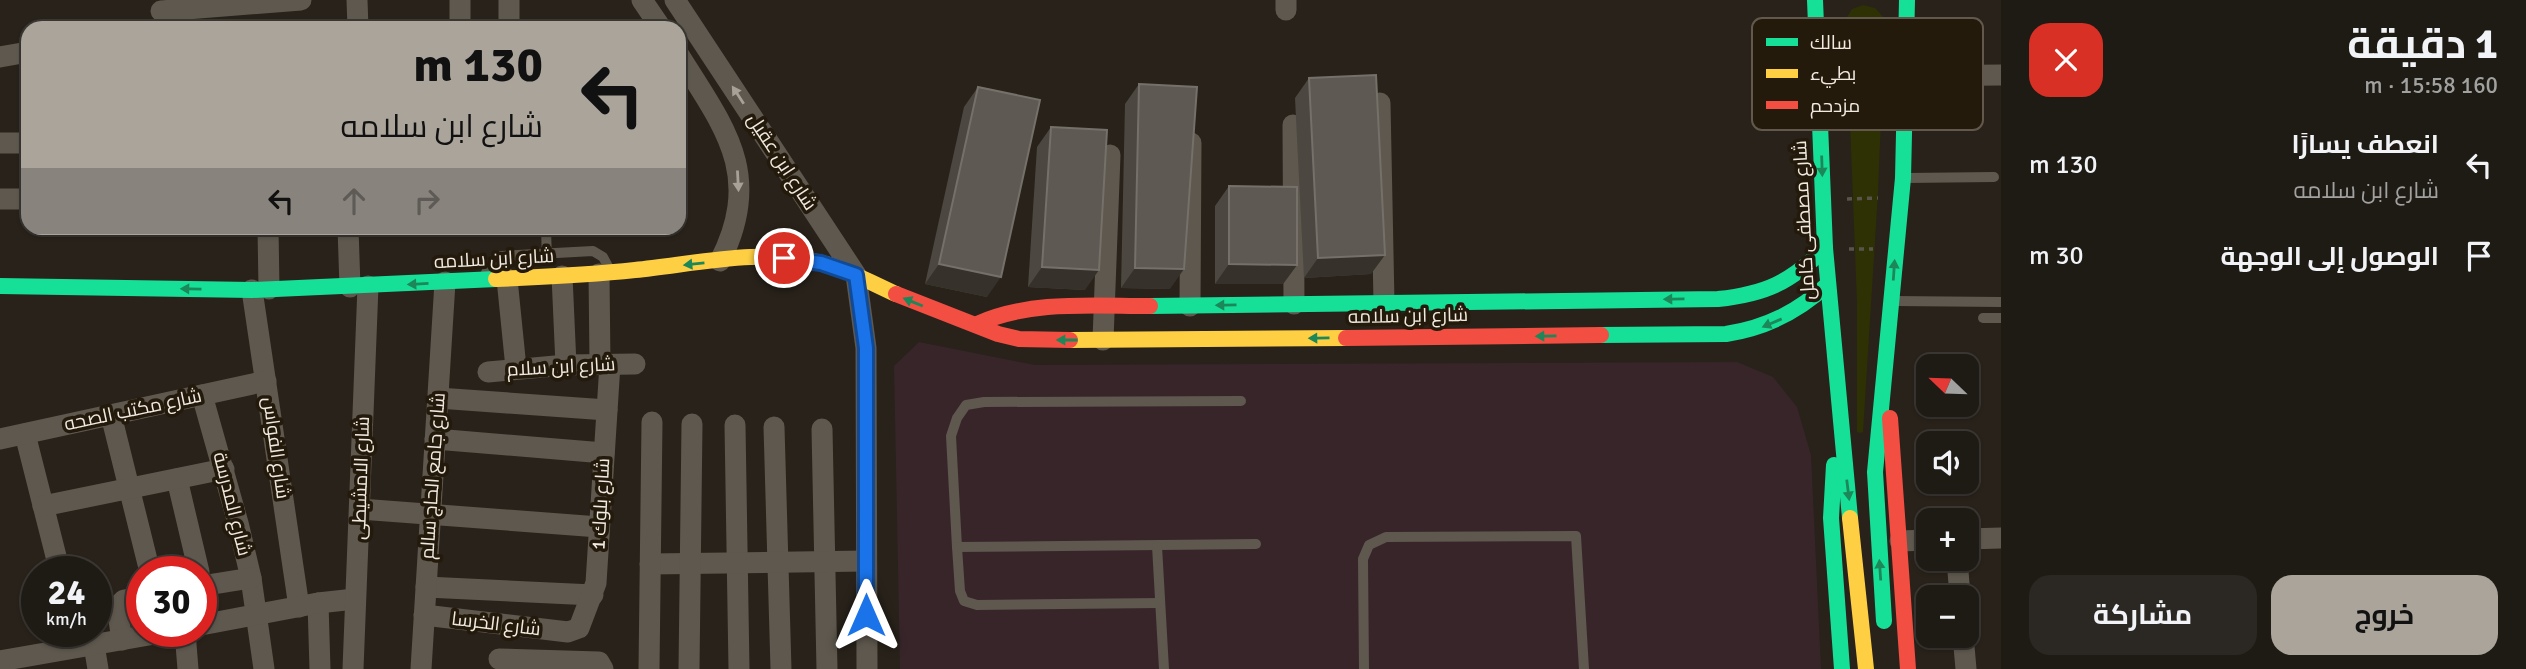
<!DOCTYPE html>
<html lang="ar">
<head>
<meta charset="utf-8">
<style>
	:root { --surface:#1e1a14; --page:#2b2722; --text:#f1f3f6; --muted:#a1a1a0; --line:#3c3834; --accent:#aba49b }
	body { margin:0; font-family:Signika,Cairo,sans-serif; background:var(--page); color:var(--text); direction:rtl; height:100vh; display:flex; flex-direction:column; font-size:26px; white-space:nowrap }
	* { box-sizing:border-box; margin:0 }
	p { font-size:23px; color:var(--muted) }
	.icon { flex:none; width:38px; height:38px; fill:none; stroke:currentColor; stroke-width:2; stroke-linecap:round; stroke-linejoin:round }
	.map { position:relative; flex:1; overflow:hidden; direction:ltr }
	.side { display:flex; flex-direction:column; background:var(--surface); width:525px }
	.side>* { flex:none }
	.guide { position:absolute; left:21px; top:21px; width:665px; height:214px; border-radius:21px; box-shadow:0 2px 5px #0004,0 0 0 2px var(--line); direction:rtl; background:#aba49b; color:#111; overflow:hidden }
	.needle { width:46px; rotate:293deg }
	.fabs { position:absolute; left:1916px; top:354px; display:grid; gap:14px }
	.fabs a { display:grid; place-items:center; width:63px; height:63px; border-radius:14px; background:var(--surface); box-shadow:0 2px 5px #0004,0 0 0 2px var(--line); font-size:35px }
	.speed { position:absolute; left:21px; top:556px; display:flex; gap:14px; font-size:35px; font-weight:700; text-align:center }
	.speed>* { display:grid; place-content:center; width:91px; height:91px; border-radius:50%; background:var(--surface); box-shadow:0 2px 5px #0004,0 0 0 2px var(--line); line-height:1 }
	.speed small { font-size:18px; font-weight:400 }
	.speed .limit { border:10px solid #d22; background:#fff; color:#111 }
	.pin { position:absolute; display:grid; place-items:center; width:60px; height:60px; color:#fff; margin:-30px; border:4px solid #fff; border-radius:50%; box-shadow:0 2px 7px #0007 }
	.me { position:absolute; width:77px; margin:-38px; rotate:0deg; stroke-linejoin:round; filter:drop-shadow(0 0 5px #0008) }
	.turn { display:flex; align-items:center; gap:24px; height:147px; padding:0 28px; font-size:32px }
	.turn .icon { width:91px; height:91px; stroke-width:2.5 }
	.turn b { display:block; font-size:49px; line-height:60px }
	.lanes { display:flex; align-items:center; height:66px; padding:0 28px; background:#0003; justify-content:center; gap:35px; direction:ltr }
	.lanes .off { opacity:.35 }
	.round { display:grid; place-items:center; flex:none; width:74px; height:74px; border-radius:21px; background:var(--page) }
	.headline { display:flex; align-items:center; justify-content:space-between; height:119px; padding:0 28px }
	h1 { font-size:42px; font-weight:700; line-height:52px }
	.cta { display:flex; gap:14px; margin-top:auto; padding:14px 28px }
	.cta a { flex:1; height:80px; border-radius:21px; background:var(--accent); color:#111; font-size:28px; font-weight:700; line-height:80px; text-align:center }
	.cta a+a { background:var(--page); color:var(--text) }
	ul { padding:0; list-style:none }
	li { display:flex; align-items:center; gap:21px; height:91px; padding:0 28px }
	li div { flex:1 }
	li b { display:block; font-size:26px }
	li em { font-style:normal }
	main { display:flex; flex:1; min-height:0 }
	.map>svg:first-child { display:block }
	.industrial { fill:#37252a }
	.green { fill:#2e3104 }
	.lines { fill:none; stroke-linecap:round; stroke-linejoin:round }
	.path { stroke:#59544b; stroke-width:3.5; stroke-dasharray:5 5; stroke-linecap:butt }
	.lane { stroke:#5e584e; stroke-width:10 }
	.street { stroke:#5e584e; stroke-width:21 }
	.fast { stroke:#16e098; stroke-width:16 }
	.slow { stroke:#ffcf43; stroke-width:16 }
	.jam { stroke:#f24e42; stroke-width:16 }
	.wall { fill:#4c4741 }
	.shaded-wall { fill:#36312a }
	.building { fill:#5e5952; stroke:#757069; stroke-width:2 }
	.oneway { fill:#a8a198 }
	.oneway2 { fill:#1c8759 }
	.route-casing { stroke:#114b97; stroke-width:18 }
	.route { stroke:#1a73e8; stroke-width:12 }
	.labels { text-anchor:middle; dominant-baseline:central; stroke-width:7; stroke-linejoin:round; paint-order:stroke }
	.street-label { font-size:19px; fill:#f1eae1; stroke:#241a0b }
	.key { fill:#241a0b; stroke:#62584b; stroke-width:2 }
	.key-label { font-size:19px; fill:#f1eae1 }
</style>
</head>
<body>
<main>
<section class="side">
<div class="headline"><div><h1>1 دقيقة</h1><p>160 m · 15:58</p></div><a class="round" style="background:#d93025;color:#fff"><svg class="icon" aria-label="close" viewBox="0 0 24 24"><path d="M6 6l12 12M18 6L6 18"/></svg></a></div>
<ul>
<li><svg class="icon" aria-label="left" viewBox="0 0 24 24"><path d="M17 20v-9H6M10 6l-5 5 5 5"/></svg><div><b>انعطف يسارًا</b><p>شارع ابن سلامه</p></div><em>130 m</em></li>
<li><svg class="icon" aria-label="arrive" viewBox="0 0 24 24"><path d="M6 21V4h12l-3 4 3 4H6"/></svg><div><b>الوصول إلى الوجهة</b></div><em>30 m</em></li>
</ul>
<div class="cta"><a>خروج</a><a>مشاركة</a></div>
</section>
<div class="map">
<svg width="2001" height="669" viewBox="0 0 2001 669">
	<rect width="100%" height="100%" fill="#28221a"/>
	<path class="industrial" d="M919 342 1035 365 1737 362 1773 377 1797 407 1811 455 1821 669H900L894 366Z"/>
	<path class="green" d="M1863 5 1875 8 1885 19 1878 193 1863 432 1860 433 1857 432V303L1846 19 1852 9Z"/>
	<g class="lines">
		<g class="path">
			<path d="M1841 71 1882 70"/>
			<path d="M1847 199 1878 198"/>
			<path d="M1849 249H1873"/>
		</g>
		<g class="lane">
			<path d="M1906 178 1994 177"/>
			<path d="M546 228 547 260"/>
			<path d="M485 275 490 264 501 256 593 251 603 257 610 270"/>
			<path d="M1895 301 2001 302"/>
			<path d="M1983 318H2001"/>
			<path d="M1241 401 984 402 966 405 957 418 951 436 957 547 1256 544"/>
			<path d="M1157 546 1164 669"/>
			<path d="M957 547 960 591 964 601 977 605 1160 603"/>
			<path d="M1364 669 1363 559 1369 545 1386 537 1576 536 1584 669"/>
		</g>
		<g class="street">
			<path d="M357 0 358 28"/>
			<path d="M509 0V28"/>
			<path d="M642 0 661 28"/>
			<path d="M675 0 856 275 866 348 867 669"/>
			<path d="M1286 10V0"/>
			<path d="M161 11 301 0"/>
			<path d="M460 28V0"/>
			<path d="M679 55C724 127 764 174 720 261"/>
			<path d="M0 57 28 52"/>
			<path d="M1906 76 2001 75"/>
			<path d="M1380 103 1384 303"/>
			<path d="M1293 125 1294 304"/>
			<path d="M0 143H28"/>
			<path d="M0 199H28"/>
			<path d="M268 228 269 289"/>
			<path d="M348 228 350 287"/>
			<path d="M599 274 600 364"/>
			<path d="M562 276 566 365"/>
			<path d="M507 279 516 368"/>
			<path d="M252 290 299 607"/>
			<path d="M1190 306 1191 143"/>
			<path d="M1103 340 1110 155"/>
			<path d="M488 372 566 365 635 364"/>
			<path d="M202 395 238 523 251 578 264 669"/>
			<path d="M438 398 607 410"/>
			<path d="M111 415 150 572"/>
			<path d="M735 425 739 669"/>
			<path d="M774 427 781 669"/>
			<path d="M822 429 827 669"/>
			<path d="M25 434 60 572"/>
			<path d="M0 439 266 381"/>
			<path d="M435 439 604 453"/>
			<path d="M177 479 199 572"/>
			<path d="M43 506 224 469"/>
			<path d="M360 509 599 527"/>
			<path d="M1967 539 2001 538"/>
			<path d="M1900 541 1928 540"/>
			<path d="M1957 558 1960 597"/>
			<path d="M650 564 866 561"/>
			<path d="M201 586 251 578"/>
			<path d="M426 587 593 595"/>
			<path d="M318 603 320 669"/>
			<path d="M424 615 568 632 579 628 596 583 610 364"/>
			<path d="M201 625 318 603 355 599"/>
			<path d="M185 632 188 669"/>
			<path d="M1963 635 1966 669"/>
			<path d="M122 640 117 607 124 600 142 597"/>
			<path d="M94 645 98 669"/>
			<path d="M499 659 599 662 603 669"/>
			<path d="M0 661 166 632"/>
			<path d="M353 669 368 286"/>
			<path d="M421 669 445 282"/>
			<path d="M649 669 652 422"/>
			<path d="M689 669 692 424"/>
		</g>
		<g class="fast">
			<path d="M1815 0 1825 248 1850 518"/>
			<path d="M0 286 252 290 496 279"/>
			<path d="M1150 306 1718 299C1766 294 1791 282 1825 248"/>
			<path d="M1601 335 1726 334C1766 328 1798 312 1828 284"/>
			<path d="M1834 465 1831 518 1842 669"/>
			<path d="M1884 621 1875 472 1903 178 1907 0"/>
		</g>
		<g class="slow">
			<path d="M496 279C543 277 589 275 635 270 695 264 762 248 822 263 848 270 872 283 896 294"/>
			<path d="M1070 340 1346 338"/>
			<path d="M1850 518 1866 669"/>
		</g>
		<g class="jam">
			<path d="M896 294 998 334 1019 339 1070 340"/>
			<path d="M977 324C1031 300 1092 306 1150 306"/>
			<path d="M1346 338 1601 335"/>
			<path d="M1890 418 1908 669"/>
		</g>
	</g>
	<g class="wall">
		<path d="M1309 78 1371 274 1304 278 1295 98Z"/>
		<path d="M1139 84 1170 289 1121 288 1125 104Z"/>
		<path d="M978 87 987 297 925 284 964 107Z"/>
		<path d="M1051 127 1085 290 1028 287 1037 147Z"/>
		<path d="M1229 186 1297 265 1283 284H1215V206Z"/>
	</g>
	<g class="shaded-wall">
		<path d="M1385 255 1371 274 1304 278 1318 258Z"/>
		<path d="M939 264 1001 277 987 297 925 284Z"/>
		<path d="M1229 264 1297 265 1283 284H1215Z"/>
		<path d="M1042 267 1099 270 1085 290 1028 287Z"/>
		<path d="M1135 268 1184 269 1170 289 1121 288Z"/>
	</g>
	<g class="building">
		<path d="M1376 75 1385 255 1318 258 1309 78Z"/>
		<path d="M1139 84 1197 87 1184 269 1135 268Z"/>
		<path d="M978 87 1040 100 1001 277 939 264Z"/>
		<path d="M1051 127 1107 130 1099 270 1042 267Z"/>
		<path d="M1229 186 1297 187V265L1229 264Z"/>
	</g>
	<defs><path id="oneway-solid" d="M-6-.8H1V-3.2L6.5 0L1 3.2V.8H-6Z" transform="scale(1.75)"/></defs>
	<g class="oneway">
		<use href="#oneway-solid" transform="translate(738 95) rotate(-123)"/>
		<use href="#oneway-solid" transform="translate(738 181) rotate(87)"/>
	</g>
	<g class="oneway2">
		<use href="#oneway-solid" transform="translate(1822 166) rotate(88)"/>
		<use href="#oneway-solid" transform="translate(694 264) rotate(174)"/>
		<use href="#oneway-solid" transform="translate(1894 270) rotate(-86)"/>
		<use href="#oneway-solid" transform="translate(418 284) rotate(177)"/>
		<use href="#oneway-solid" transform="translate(191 289) rotate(-179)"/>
		<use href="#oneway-solid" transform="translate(1674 299) rotate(179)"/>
		<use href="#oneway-solid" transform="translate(913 302) rotate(-158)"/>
		<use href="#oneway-solid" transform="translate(1226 305) rotate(179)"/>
		<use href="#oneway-solid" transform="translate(1772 323) rotate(157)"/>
		<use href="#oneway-solid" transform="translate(1546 336) rotate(179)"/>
		<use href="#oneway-solid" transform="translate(1319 338) rotate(179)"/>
		<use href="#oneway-solid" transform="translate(1067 340) rotate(-180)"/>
		<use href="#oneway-solid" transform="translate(1848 490) rotate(83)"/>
		<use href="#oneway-solid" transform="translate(1880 570) rotate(-94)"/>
	</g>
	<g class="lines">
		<defs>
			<path id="route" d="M784 258 821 263 856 275 866 348V615"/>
		</defs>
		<use href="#route" class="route-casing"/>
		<use href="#route" class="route"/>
	</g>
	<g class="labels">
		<g class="street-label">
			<text transform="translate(782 162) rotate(57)">شارع ابن عقيل</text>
			<text transform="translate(1804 220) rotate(-93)">شارع مصطفى كامل</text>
			<text transform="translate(494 259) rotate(-3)">شارع ابن سلامه</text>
			<text transform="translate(1408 316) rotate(-1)">شارع ابن سلامه</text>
			<text transform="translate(561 367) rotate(-3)">شارع ابن سلام</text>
			<text transform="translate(133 410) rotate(-12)">شارع مكتب الصحه</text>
			<text transform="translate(276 448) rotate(82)">شارع الفواس</text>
			<text transform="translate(433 476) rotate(-86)">شارع جامع الحاج سالم</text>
			<text transform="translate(361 478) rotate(-88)">شارع الامشيطى</text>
			<text transform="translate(232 504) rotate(76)">شارع المدرسة</text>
			<text transform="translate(601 504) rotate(-87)">شارع بلوك 1</text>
			<text transform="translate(496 624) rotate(7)">شارع الخرسا</text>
		</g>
	</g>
	<rect x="1752" y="18" width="231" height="112" rx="10" class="key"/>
	<rect x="1766" y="38" width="32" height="8" fill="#16e098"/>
	<rect x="1766" y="69" width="32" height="9" fill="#ffcf43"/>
	<rect x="1766" y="101" width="32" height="8" fill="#f24e42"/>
	<g class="key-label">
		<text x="1810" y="49">سالك</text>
		<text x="1810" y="80">بطيء</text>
		<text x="1810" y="112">مزدحم</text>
	</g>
</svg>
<div class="fabs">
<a><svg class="needle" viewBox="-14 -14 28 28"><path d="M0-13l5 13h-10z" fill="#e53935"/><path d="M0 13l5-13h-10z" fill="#a1a1a0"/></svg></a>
<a><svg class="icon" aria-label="sound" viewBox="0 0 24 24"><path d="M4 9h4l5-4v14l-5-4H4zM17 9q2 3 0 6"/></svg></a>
<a>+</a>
<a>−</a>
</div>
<div class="speed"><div>24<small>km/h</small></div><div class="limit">30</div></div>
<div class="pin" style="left:784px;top:258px;background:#d93025"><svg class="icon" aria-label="arrive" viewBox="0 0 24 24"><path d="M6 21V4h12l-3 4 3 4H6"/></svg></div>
<svg class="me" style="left:866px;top:615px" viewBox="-20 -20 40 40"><path d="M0-17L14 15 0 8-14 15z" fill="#1a73e8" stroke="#fff" stroke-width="4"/></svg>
<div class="guide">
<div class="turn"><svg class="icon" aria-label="left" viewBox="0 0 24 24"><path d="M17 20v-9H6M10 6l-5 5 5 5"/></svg><div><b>130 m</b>شارع ابن سلامه</div></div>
<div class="lanes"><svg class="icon" aria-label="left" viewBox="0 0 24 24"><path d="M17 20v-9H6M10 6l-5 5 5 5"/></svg><svg class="icon off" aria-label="ahead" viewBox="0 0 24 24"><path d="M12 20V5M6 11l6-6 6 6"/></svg><svg class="icon off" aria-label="right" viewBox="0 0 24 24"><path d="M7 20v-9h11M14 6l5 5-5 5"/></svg></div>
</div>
</div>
</main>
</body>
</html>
